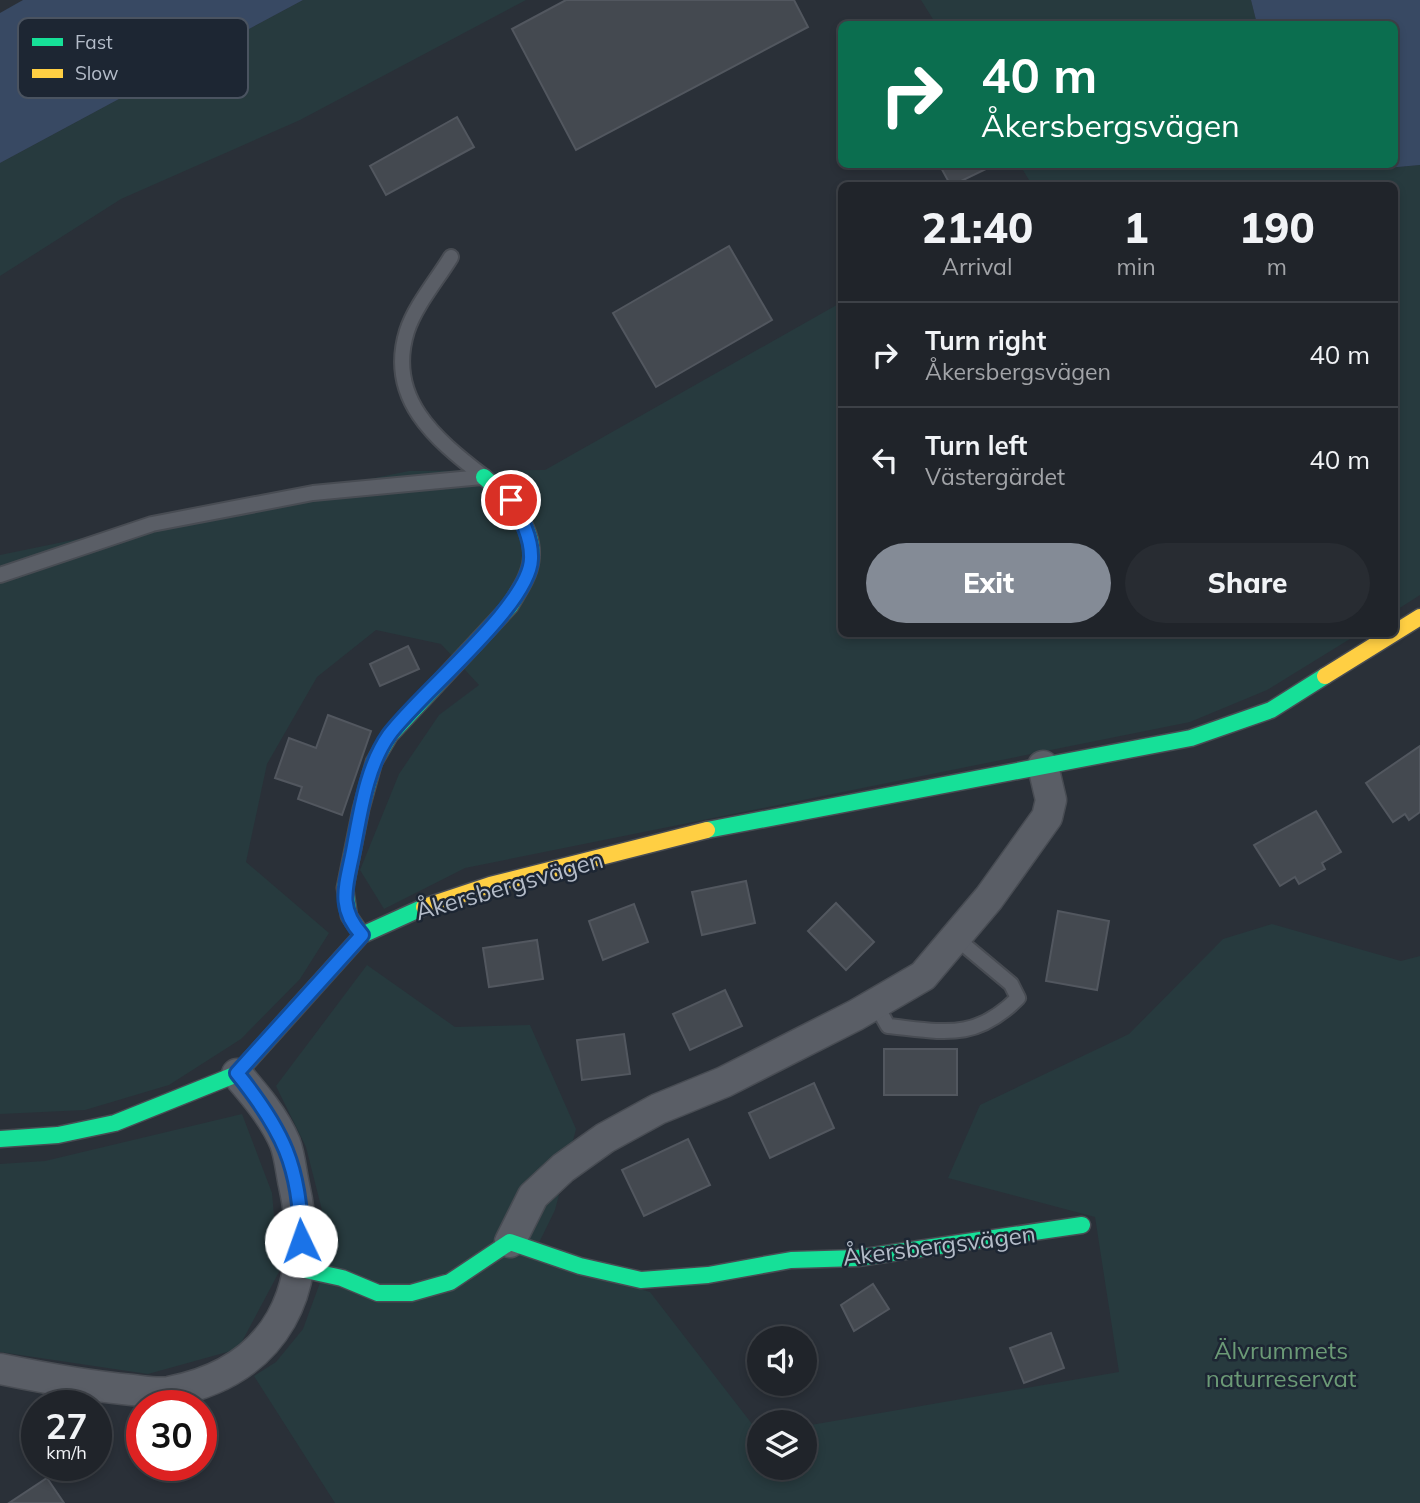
<!DOCTYPE html>
<html lang="en">
<head>
<meta charset="utf-8">
<style>
	:root { --surface:#20242a; --page:#282c32; --text:#f1f3f6; --muted:#a2a4a8; --line:#3d4147; --accent:#848b96 }
	body { margin:0; font-family:Mulish,sans-serif; background:var(--page); color:var(--text); height:100vh; display:flex; flex-direction:column; font-size:26px; white-space:nowrap }
	* { box-sizing:border-box; margin:0 }
	p { font-size:23px; color:var(--muted) }
	.icon { flex:none; width:38px; height:38px; fill:none; stroke:currentColor; stroke-width:2; stroke-linecap:round; stroke-linejoin:round }
	.map { position:relative; flex:1; overflow:hidden }
	.sheet { position:absolute; left:838px; top:182px; width:560px; height:455px; display:flex; flex-direction:column; background:var(--surface); border-radius:10px; box-shadow:0 4px 10px #0003,0 0 0 2px var(--line) }
	.sheet>* { flex:none }
	.guide { position:absolute; left:838px; top:21px; width:560px; height:147px; border-radius:10px; box-shadow:0 4px 10px #0003,0 0 0 2px var(--line); background:#0b6e4f; color:#fff; overflow:hidden }
	.fabs { position:absolute; left:747px; top:1326px; display:grid; gap:14px }
	.fabs a { display:grid; place-items:center; width:70px; height:70px; border-radius:50%; background:var(--surface); box-shadow:0 4px 10px #0003,0 0 0 2px var(--line); font-size:35px }
	.speed { position:absolute; left:21px; top:1390px; display:flex; gap:14px; font-size:35px; font-weight:700; text-align:center }
	.speed>* { display:grid; place-content:center; width:91px; height:91px; border-radius:50%; background:var(--surface); box-shadow:0 4px 10px #0003,0 0 0 2px var(--line); line-height:1 }
	.speed small { font-size:18px; font-weight:400 }
	.speed .limit { border:10px solid #d22; background:#fff; color:#111 }
	.pin { position:absolute; display:grid; place-items:center; width:60px; height:60px; color:#fff; margin:-30px; border:4px solid #fff; border-radius:50%; box-shadow:0 2px 7px #0007 }
	.me { position:absolute; width:77px; margin:-38px; rotate:357deg; stroke-linejoin:round; filter:drop-shadow(0 0 5px #0008) }
	.turn { display:flex; align-items:center; gap:24px; height:147px; padding:0 28px; font-size:32px }
	.turn .icon { width:91px; height:91px; stroke-width:2.5 }
	.turn b { display:block; font-size:49px; line-height:60px }
	.eta { display:flex; justify-content:space-evenly; align-items:center; height:119px; text-align:center }
	.eta b { font-size:42px; font-weight:800; line-height:49px }
	.cta { display:flex; gap:14px; margin-top:auto; padding:14px 28px }
	.cta a { flex:1; height:80px; border-radius:42px; background:var(--accent); color:#fff; font-size:28px; font-weight:800; line-height:80px; text-align:center }
	.cta a+a { background:var(--page); color:var(--text) }
	ul { padding:0; list-style:none }
	li { display:flex; align-items:center; gap:21px; height:105px; padding:0 28px; border-top:2px solid var(--line) }
	li div { flex:1 }
	li b { display:block; font-size:26px }
	li em { font-style:normal }
	.map>svg:first-child { display:block }
	.green { fill:#273a3e }
	.water { fill:#384963 }
	.building { fill:#444950; stroke:#52575f; stroke-width:2 }
	.lines { fill:none; stroke-linecap:round; stroke-linejoin:round }
	.lane-casing { stroke:#484c53; stroke-width:18 }
	.street-casing { stroke:#484c53; stroke-width:33 }
	.fast-casing { stroke:#484c53; stroke-width:19 }
	.slow-casing { stroke:#484c53; stroke-width:19 }
	.lane { stroke:#5a5e66; stroke-width:14 }
	.street { stroke:#5a5e66; stroke-width:30 }
	.fast { stroke:#16e098; stroke-width:16 }
	.slow { stroke:#ffcf43; stroke-width:16 }
	.route-casing { stroke:#114b97; stroke-width:18 }
	.route { stroke:#1a73e8; stroke-width:12 }
	.labels { text-anchor:middle; dominant-baseline:central; stroke-width:5; stroke-linejoin:round; paint-order:stroke }
	.street-label { font-size:24px; fill:#b4bcc9; stroke:#1d2633 }
	.park-label { font-size:24px; fill:#6b9a76; stroke:#1d2633 }
	.key { fill:#1d2633; stroke:#4a5360; stroke-width:2 }
	.key-label { font-size:19px; fill:#b4bcc9 }
</style>
</head>
<body>
<div class="map">
<svg width="1420" height="1503" viewBox="0 0 1420 1503">
	<rect width="100%" height="100%" fill="#2a3038"/>
	<g class="green">
		<path d="M303 0H526L300 120 121 199 0 276V163Z"/>
		<path d="M921 0H1251L1257 24H936Z"/>
		<path d="M1366 164 1376 169 1420 165V595L1395 611V186L1032 185 1020 165Z"/>
		<path d="M842 302V634H1358L1267 690 1190 722 465 868 384 909 360 870 399 774 439 715 479 685 441 644 376 630 317 677 267 764 246 862 329 933 300 979 241 1039 169 1085 85 1110 0 1114V555L409 471 545 470Z"/>
		<path d="M1272 924 1401 961 1420 956V1503H335L254 1376 276 1362 303 1329 332 1250 306 1147 276 1086 367 965 455 1027 530 1025 576 1129 555 1210 532 1257 650 1292 759 1433 760 1468H805V1426L1119 1372 1095 1217 948 1178 980 1105 1129 1034 1223 939Z"/>
		<path d="M242 1114 272 1193 279 1272 238 1349 148 1374 0 1352V1164L45 1161Z"/>
	</g>
	<g class="water">
		<path d="M23 0H303L0 163V13Z"/>
		<path d="M1251 0H1420V165L1376 169 1366 165 1395 164V24H1257Z"/>
	</g>
	<g class="building">
		<path d="M566 0H794L808 27 576 150 512 29Z"/>
		<path d="M457 117 474 147 386 195 370 166Z"/>
		<path d="M939 164H986L988 168 951 186Z"/>
		<path d="M729 246 772 320 656 387 613 313Z"/>
		<path d="M408 646 419 669 380 686 370 664Z"/>
		<path d="M328 715 371 731 342 815 298 799 302 787 275 778 289 738 316 748Z"/>
		<path d="M1420 746V812L1409 820 1405 814 1393 822 1366 783Z"/>
		<path d="M1316 811 1341 852 1322 863 1325 869 1299 884 1295 877 1280 886 1254 845Z"/>
		<path d="M746 881 755 923 702 935 692 892Z"/>
		<path d="M836 903 874 942 846 970 808 931Z"/>
		<path d="M634 904 648 942 603 960 589 921Z"/>
		<path d="M1058 911 1109 921 1097 990 1046 981Z"/>
		<path d="M537 940 543 979 489 987 483 948Z"/>
		<path d="M725 990 742 1026 690 1050 673 1014Z"/>
		<path d="M624 1034 630 1074 582 1080 577 1040Z"/>
		<rect x="884" y="1049" width="73" height="46"/>
		<path d="M814 1083 834 1128 770 1158 749 1113Z"/>
		<path d="M688 1139 710 1185 644 1216 622 1170Z"/>
		<path d="M873 1284 889 1309 854 1331 841 1305Z"/>
		<path d="M1051 1333 1064 1368 1024 1383 1010 1348Z"/>
		<path d="M47 1478 64 1503H9Z"/>
	</g>
	<g class="lines">
		<defs>
			<g id="lane">
				<path d="M451 257C437 280 415 306 407 331 386 398 435 439 483 476"/>
				<path d="M0 575 152 524 313 493 482 477"/>
				<path d="M876 1005 888 1026C945 1032 975 1041 1018 998L1011 984 956 938"/>
			</g>
			<g id="street">
				<path d="M510 1242 533 1196 563 1168 605 1138 658 1109 724 1082 856 1015 923 976 989 898 1047 817 1051 800 1043 766"/>
				<path d="M0 1369C44 1378 87 1386 132 1390 143 1391 157 1394 169 1392 278 1371 317 1288 294 1185 291 1172 290 1156 285 1143 274 1117 255 1095 237 1074"/>
			</g>
			<g id="fast">
				<path d="M707 830 1191 738 1271 710 1325 676"/>
				<path d="M362 935 349 916 345 888 361 809 374 762 390 735 510 606C518 592 529 577 531 561 536 528 506 496 484 477"/>
				<path d="M0 1139 58 1135 115 1123 237 1074 362 935 424 907"/>
				<path d="M301 1269 342 1278 378 1293H411L450 1282 510 1242 580 1266 641 1280 708 1275 791 1260 858 1258 1082 1225"/>
			</g>
			<g id="slow">
				<path d="M1325 676 1420 617"/>
				<path d="M424 907 490 885 707 830"/>
			</g>
		</defs>
		<use href="#lane" class="lane-casing"/>
		<use href="#street" class="street-casing"/>
		<use href="#fast" class="fast-casing"/>
		<use href="#slow" class="slow-casing"/>
		<use href="#lane" class="lane"/>
		<use href="#street" class="street"/>
		<use href="#fast" class="fast"/>
		<use href="#slow" class="slow"/>
	</g>
	<g class="lines">
		<defs>
			<path id="route" d="M301 1241C301 1167 282 1129 237 1073L362 935C338 909 345 889 352 856 360 817 365 769 389 735 418 695 530 605 531 559 532 538 521 518 511 500"/>
		</defs>
		<use href="#route" class="route-casing"/>
		<use href="#route" class="route"/>
	</g>
	<g class="labels">
		<g class="street-label">
			<text transform="translate(509 885) rotate(-16)">Åkersbergsvägen</text>
			<text transform="translate(939 1245) rotate(-7)">Åkersbergsvägen</text>
		</g>
		<g class="park-label">
			<text x="1281" y="1350">Älvrummets<tspan x="1281" dy="28">naturreservat</tspan></text>
		</g>
	</g>
	<rect x="18" y="18" width="230" height="80" rx="10" class="key"/>
	<rect x="32" y="38" width="31" height="8" fill="#16e098"/>
	<rect x="32" y="69" width="31" height="9" fill="#ffcf43"/>
	<g class="key-label">
		<text x="75" y="49">Fast</text>
		<text x="75" y="80">Slow</text>
	</g>
</svg>
<div class="fabs">
<a><svg class="icon" aria-label="sound" viewBox="0 0 24 24"><path d="M4 9h4l5-4v14l-5-4H4zM17 9q2 3 0 6"/></svg></a>
<a><svg class="icon" aria-label="layers" viewBox="0 0 24 24"><path d="M12 4l9 5-9 5-9-5zM3 14l9 5 9-5"/></svg></a>
</div>
<div class="speed"><div>27<small>km/h</small></div><div class="limit">30</div></div>
<div class="pin" style="left:511px;top:500px;background:#d93025"><svg class="icon" aria-label="arrive" viewBox="0 0 24 24"><path d="M6 21V4h12l-3 4 3 4H6"/></svg></div>
<svg class="me" style="left:301px;top:1241px" viewBox="-20 -20 40 40"><circle r="19" fill="#fff"/><path d="M0-13L10 11 0 6-10 11z" fill="#1a73e8"/></svg>
<div class="guide">
<div class="turn"><svg class="icon" aria-label="right" viewBox="0 0 24 24"><path d="M7 20v-9h11M14 6l5 5-5 5"/></svg><div><b>40 m</b>Åkersbergsvägen</div></div>
</div>
<section class="sheet">
<div class="eta">
<div><b>21:40</b><p>Arrival</p></div>
<div><b>1</b><p>min</p></div>
<div><b>190</b><p>m</p></div>
</div>
<ul>
<li><svg class="icon" aria-label="right" viewBox="0 0 24 24"><path d="M7 20v-9h11M14 6l5 5-5 5"/></svg><div><b>Turn right</b><p>Åkersbergsvägen</p></div><em>40 m</em></li>
<li><svg class="icon" aria-label="left" viewBox="0 0 24 24"><path d="M17 20v-9H6M10 6l-5 5 5 5"/></svg><div><b>Turn left</b><p>Västergärdet</p></div><em>40 m</em></li>
</ul>
<div class="cta"><a>Exit</a><a>Share</a></div>
</section>
</div>
</body>
</html>
